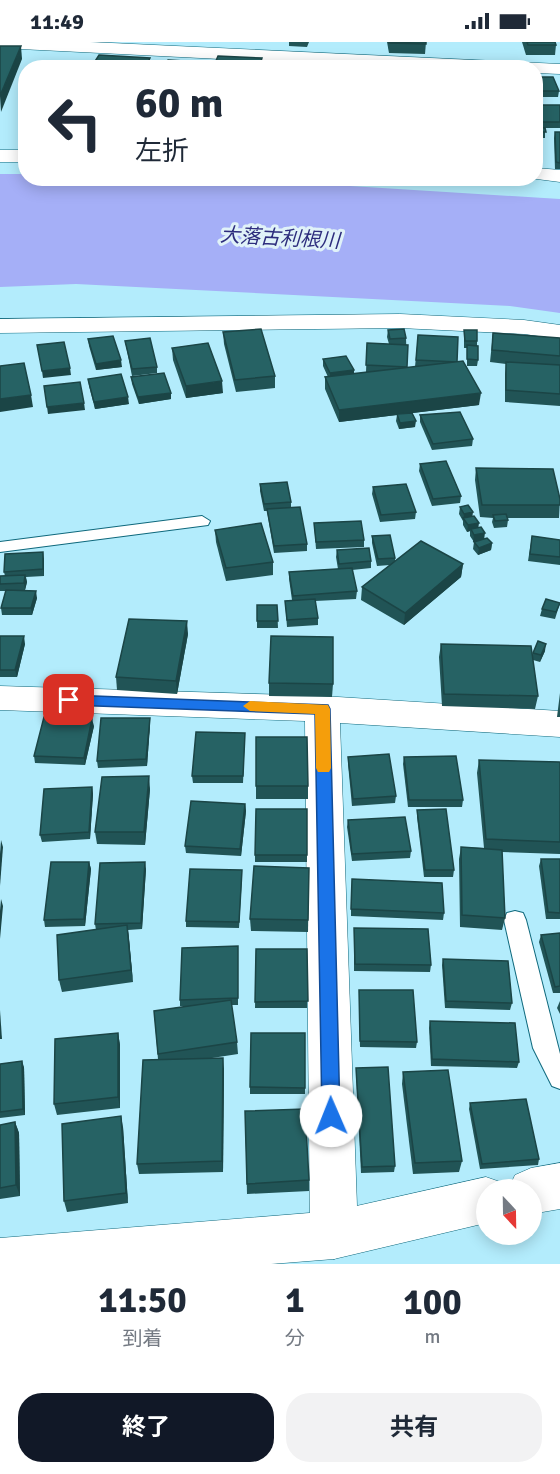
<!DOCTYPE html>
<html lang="ja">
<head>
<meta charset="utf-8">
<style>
	:root { --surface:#fff; --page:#f2f2f3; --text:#1f2937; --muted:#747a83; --accent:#111827 }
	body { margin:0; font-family:Signika,"Noto Sans JP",sans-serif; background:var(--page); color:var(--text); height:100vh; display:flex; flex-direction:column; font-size:22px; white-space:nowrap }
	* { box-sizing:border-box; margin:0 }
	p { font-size:20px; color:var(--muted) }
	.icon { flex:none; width:33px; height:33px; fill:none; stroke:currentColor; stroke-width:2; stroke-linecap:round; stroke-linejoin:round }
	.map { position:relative; height:1222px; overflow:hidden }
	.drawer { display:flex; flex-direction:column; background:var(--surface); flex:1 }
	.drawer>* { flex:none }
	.hud { position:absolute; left:18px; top:18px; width:525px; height:126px; border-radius:24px; box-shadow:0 3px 15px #0003; background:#fff; color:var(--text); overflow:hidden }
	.needle { width:39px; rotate:158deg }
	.tools { position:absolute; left:476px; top:1137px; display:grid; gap:12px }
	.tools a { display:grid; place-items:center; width:66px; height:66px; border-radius:50%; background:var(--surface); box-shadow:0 3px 15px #0003; font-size:30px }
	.pin { position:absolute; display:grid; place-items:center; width:51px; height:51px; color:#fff; margin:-26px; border-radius:12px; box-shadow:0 3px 9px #0006 }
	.me { position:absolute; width:66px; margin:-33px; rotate:359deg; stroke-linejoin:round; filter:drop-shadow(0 0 4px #0008) }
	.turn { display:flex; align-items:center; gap:21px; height:126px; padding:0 18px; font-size:27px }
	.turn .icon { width:78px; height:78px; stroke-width:2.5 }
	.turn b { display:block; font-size:42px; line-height:51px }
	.eta { display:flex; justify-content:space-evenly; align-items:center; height:102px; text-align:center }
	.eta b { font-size:36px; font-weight:700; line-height:42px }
	.action { display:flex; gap:12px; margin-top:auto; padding:12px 18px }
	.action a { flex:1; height:69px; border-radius:24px; background:var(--accent); color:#fff; font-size:24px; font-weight:700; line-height:69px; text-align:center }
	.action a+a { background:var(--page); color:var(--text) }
	.status { display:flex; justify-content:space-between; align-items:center; height:42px; padding:0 30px; background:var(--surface); direction:ltr }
	.status svg { height:16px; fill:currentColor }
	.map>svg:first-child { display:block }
	.water { fill:#a5aff7 }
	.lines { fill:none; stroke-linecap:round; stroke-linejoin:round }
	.service-casing { stroke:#0e687c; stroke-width:2 }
	.minor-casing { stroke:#0e687c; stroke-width:1 }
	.tertiary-casing { stroke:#0e687c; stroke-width:1 }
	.primary-casing { stroke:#0e687c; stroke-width:1 }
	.service { fill:#fff; fill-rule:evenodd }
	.minor { fill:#fff; fill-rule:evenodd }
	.tertiary { fill:#fff; fill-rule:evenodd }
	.primary { fill:#fff; fill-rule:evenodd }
	.wall { fill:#215456 }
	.shaded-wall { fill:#1b4546 }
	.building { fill:#266264; stroke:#1b4546; stroke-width:1.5 }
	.route { fill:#1a73e8; stroke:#114b97; stroke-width:1.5 }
	.slow { fill:#f59e0b }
	.labels { text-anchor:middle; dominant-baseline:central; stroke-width:6; stroke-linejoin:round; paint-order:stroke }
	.far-water-label { font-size:20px; font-style:italic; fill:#2d2d7d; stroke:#e0f2f8 }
</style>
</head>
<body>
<div class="status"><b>11:49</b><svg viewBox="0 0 49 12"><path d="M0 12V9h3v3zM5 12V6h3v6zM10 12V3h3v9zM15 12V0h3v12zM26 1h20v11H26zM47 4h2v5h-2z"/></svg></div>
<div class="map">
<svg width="560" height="1222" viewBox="0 0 560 1222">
	<rect width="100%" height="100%" fill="#b3ecfc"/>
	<path class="water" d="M0 132H25L26 136 237 137 560 157V271L510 264 76 242 0 245Z"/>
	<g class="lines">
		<defs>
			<g id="service">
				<path d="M202 474 210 479 208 483 0 510V500Z"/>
				<path d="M515 869 523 871 526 878 560 1012V1047L552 1044 533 1006 504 878 507 871Z"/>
			</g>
			<g id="minor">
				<rect x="0" y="108" width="26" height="12"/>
				<path d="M536 126 560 128V140L529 136H536Z"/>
				<path d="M400 272 524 278 560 283V297L524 292 400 286 0 291V277Z"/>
				<path d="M0 644 322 654 560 669V695L340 681 358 1193 351 1210 334 1217 317 1210 310 1193 305 679 0 668Z"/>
			</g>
			<g id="tertiary">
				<path d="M560 1121V1167L531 1172V1148H508L515 1133 531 1126Z"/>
				<path d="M486 1135 503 1141 505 1148H486V1181L334 1217 271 1222H0V1196L334 1169Z"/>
			</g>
			<path id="primary" d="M0 0H90L560 22V32L536 31V26H401L0 6Z"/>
		</defs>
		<use href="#service" class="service-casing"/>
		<use href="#minor" class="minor-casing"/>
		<use href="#tertiary" class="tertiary-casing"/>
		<use href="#primary" class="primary-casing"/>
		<use href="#service" class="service"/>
		<use href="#minor" class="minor"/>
		<use href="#tertiary" class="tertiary"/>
		<use href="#primary" class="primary"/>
	</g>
	<g class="wall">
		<path d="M289 0H309L307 5 289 4Z"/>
		<path d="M387 0H426L425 12 389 11Z"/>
		<path d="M522 0H555L556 3 555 13H526Z"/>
		<path d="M536 35 559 49 558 55H536Z"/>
		<path d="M536 63H560V86H545V96H536Z"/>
		<path d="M555 90H560V127H555L554 96Z"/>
		<path d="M388 288 406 296 407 326 415 325 418 293 457 320 479 363 412 371 415 385 399 387 396 379 397 373 339 380 325 347V335H328L323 324V317L354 328V332L366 330 367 301 389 302 387 295Z"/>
		<path d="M464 288 477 299V304L478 318 477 324H467V306H464Z"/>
		<path d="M223 290 275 334V346L236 350 224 302Z"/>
		<path d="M493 291 560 296V364L505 360V332L506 322 490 320Z"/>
		<path d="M88 297 122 325 96 328 89 304Z"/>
		<path d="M125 299 157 325V331L132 334Z"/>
		<path d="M172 306 223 351 186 356 173 318Z"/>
		<path d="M131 335 171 357 139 362 132 342Z"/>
		<path d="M88 337 129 362 95 367 89 344Z"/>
		<path d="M420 373 473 397 472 404 432 408 420 380Z"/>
		<path d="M420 422 461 454 460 461 432 464 419 429Z"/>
		<path d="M476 426 560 457 559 476H507L508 478 507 485 494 486 492 480 493 476 480 475 475 438Z"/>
		<path d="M260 442 291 460V466L307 502V509L274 511 267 469H264L260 449Z"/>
		<path d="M373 445 416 470 415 477 380 480 372 452Z"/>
		<path d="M460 465 472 474 484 497 492 501 491 508 478 513 473 507 474 500 470 494V489L467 490 463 483V479L459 472Z"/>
		<path d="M314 481 364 498V505L316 507Z"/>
		<path d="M215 488 273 520V533L226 539 216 500Z"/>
		<path d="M372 494 395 516V520L463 522 461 535 404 583 361 558 362 545 390 523 377 524 372 501Z"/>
		<path d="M532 494 560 498V523L528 519Z"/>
		<path d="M337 508 371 519V526L352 528 357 549 356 557 315 559 318 576V583L287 585 285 559 292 558 289 537V530L338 527 336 515Z"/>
		<path d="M44 517V534L26 535 27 540 25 548 37 556 32 573H2L1 566 6 549H0V534H5L4 530Z"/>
		<path d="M560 561 555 577 540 574 542 567Z"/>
		<path d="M257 563H277L278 586H257Z"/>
		<path d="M188 592 177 652 117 648 116 635Z"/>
		<path d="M0 594 25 602 17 635H0Z"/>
		<path d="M441 602 532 615 533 611 545 609 540 620 533 618 538 654 535 667 442 664 439 615Z"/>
		<path d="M269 641 333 642 332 655 269 654Z"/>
		<path d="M560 651V675H557Z"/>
		<path d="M150 683 147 724 98 726 97 719Z"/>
		<path d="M94 684 85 723 35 721 34 714Z"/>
		<path d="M245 691 243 741H193L192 734Z"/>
		<path d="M348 715 396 754 395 761 352 764 348 722Z"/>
		<path d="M404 715 463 758 462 765H408L403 722Z"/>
		<path d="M479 718 560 720V812L502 810 505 876 502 888 460 885 459 817 461 805 484 806 477 731Z"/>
		<rect x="256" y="744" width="52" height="13"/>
		<path d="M92 745 93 752 90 797 42 800 40 793Z"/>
		<path d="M150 747 145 803 97 802 95 790Z"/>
		<path d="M245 762 246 769 241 814 186 811 185 804Z"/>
		<path d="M307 767V820H255V813Z"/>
		<path d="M417 768 454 828 453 835H424L417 775Z"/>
		<path d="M348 778 411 809 410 816 352 819 347 785Z"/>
		<path d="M541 817H560V877H546L539 824Z"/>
		<path d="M89 820 91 827 85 884 45 885 44 878Z"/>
		<path d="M309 826 308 890 251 889 250 877Z"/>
		<path d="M146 827 142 887 128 888 133 940 62 950 59 938 96 888 95 882Z"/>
		<path d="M242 835 239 886 186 885V879Z"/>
		<path d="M351 844 444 871 443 878 351 874Z"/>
		<path d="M354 886 431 923 430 930 354 929Z"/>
		<path d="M560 891V951H553L539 900 541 893Z"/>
		<path d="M256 907H307V966H255Z"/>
		<path d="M238 911V963H231L237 1000 238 1012 212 1016 224 1027 223 1130 139 1132 137 1122 158 1017 154 969 187 964H180V958Z"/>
		<path d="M443 917 512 961 510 968 445 966 442 923Z"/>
		<path d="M359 948 417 1000 416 1006 360 1005Z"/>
		<path d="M560 959V972L557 966Z"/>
		<path d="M430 979 519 1020 517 1026 431 1024 429 986Z"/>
		<path d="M118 991 120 1003V1066L57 1073 54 1062Z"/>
		<path d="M305 991V1052H250V1045Z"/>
		<path d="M0 1022 24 1025 25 1073 0 1076Z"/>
		<path d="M356 1026 395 1124 394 1130 361 1131 356 1032Z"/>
		<path d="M403 1030 462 1119 459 1130 413 1132 402 1042Z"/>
		<path d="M470 1061 539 1117 538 1123 480 1127 469 1067Z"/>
		<path d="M245 1069 309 1138V1149L247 1152Z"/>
		<path d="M15 1080 19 1091 20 1154 0 1157V1083Z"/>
		<path d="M123 1085 128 1161 67 1170 64 1159Z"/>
	</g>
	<g class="shaded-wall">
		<path d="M21 4 22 17 1 70 0 54Z"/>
		<path d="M150 16V22L148 26H145Z"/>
		<path d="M262 16V26H259Z"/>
		<path d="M121 318 122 325 96 328V322Z"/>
		<path d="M70 326 71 333 43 336 42 329Z"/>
		<path d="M354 328V335L330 338V331Z"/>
		<path d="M222 339 223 351 186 356V344Z"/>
		<path d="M171 351V357L139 362 138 355Z"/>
		<path d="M481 351 479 363 339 380V368Z"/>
		<path d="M31 353 33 365 0 370V357Z"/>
		<path d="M128 355 129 362 95 367 94 360Z"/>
		<path d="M84 361 85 368 48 372 47 365Z"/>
		<path d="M416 379 415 385 399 387 400 381Z"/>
		<path d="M473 470 472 477 463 476V479L464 472Z"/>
		<path d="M479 481 478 488 471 487 470 489 467 490 468 483Z"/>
		<path d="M485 491 484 498 473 500 474 493Z"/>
		<path d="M492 501 491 508 478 513 479 506Z"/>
		<path d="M43 510 44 517V534L43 527Z"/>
		<path d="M463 522 461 535 404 583 405 571Z"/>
		<path d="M25 533 27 540 25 548 24 541Z"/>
		<path d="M36 549 37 556 32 573 31 566Z"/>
		<path d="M187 579 188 592 177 652 176 639Z"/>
		<path d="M24 594 25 602 17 635 15 628Z"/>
		<path d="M546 602 545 609 540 620 541 613Z"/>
		<path d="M150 676V683L147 724 146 717Z"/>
		<path d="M92 677 94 684 85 723 84 716Z"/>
		<path d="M149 734 150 747 145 803 144 790Z"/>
		<path d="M92 745 93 752 90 797 89 790Z"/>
		<path d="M245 762 246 769 241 814 240 807Z"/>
		<path d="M1 798 3 805 0 844V812Z"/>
		<path d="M89 820 91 827 85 884 84 877Z"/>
		<path d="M145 820 146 827 142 887 141 881Z"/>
		<path d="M1 857 3 864 0 897V869Z"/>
		<path d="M127 883 129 896 133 940 131 928Z"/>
		<path d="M0 968 2 997H0Z"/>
		<path d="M118 991 120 1003V1066L118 1055Z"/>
		<path d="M223 1016 224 1027 223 1130 222 1119Z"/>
		<path d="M22 1019 24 1025 25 1073 23 1067Z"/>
		<path d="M121 1074 123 1085 128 1161 126 1151Z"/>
		<path d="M15 1080 19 1091 20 1154 16 1143Z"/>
	</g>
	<g class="building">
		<path d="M389 0H426V2L389 1Z"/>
		<path d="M527 0H555L556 3H528Z"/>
		<path d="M0 4H21L0 54Z"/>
		<path d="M99 13 150 16 145 26 92 24Z"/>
		<path d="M218 14 262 16 259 26H213Z"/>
		<path d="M168 18 184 19 181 26H164Z"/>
		<rect x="428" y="24" width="34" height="2"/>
		<path d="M536 35H553L559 49H536Z"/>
		<rect x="536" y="63" width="24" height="17"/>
		<path d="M536 85 545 86 546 90H536Z"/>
		<path d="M555 90H560V121L556 120Z"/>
		<path d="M261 287 275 334 235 338 223 290Z"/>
		<path d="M404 287 406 296 390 297 388 288Z"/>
		<path d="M464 288H477V299H465Z"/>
		<path d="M493 291 560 296V314L492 308Z"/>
		<path d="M418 293 458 295 457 320 416 318Z"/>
		<path d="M113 294 121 318 96 322 88 297Z"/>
		<path d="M150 296 157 325 132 327 125 299Z"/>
		<path d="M64 300 70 326 42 329 37 303Z"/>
		<path d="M208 301 222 339 186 344 172 306Z"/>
		<path d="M367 301 408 303 407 325 366 323Z"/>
		<path d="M467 303 478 304V318L467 317Z"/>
		<path d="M346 314 354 328 330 331 323 317Z"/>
		<path d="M463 319 481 351 339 368 325 335Z"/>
		<path d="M506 320 560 323V352L506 348Z"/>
		<path d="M24 321 31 353 0 357V324Z"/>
		<path d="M164 331 171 351 138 355 131 335Z"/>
		<path d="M121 332 128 355 94 360 88 337Z"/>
		<path d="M80 340 84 361 47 365 44 344Z"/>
		<path d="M460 370 473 397 433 402 420 373Z"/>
		<path d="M412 371 416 379 400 381 397 372Z"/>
		<path d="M446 419 461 454 433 457 420 422Z"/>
		<path d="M476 426 553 427 560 457V463H482Z"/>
		<path d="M287 440 291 460 264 462 260 442Z"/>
		<path d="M406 442 416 470 381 473 373 445Z"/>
		<path d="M468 463 473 470 464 472 460 465Z"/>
		<path d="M300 465 307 502 274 504 267 467Z"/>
		<path d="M506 472 508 478 495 479 493 473Z"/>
		<path d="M474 474 479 481 468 483 463 476Z"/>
		<path d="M361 479 364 498 316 500 314 481Z"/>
		<path d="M261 481 273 520 226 526 215 488Z"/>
		<path d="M481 485 485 491 474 493 471 487Z"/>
		<path d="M390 493 395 516 378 517 372 494Z"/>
		<path d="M532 494 560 498V515L530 512Z"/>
		<path d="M487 496 492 501 479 506 474 500Z"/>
		<path d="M421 499 463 522 405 571 362 545Z"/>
		<path d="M369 506 371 519 339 522 337 508Z"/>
		<path d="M43 510V527L4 530 5 512Z"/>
		<path d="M352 526 357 549 293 554 289 530Z"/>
		<path d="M25 533 24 541 0 542V534Z"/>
		<path d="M6 548 36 549 31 566H1Z"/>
		<path d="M315 557 318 576 287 578 285 559Z"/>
		<path d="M546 557 560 561 556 570 542 567Z"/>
		<path d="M257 563H277L278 579H257Z"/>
		<path d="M129 577 187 579 176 639 116 635Z"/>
		<path d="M0 594H24L15 628H0Z"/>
		<path d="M271 594 333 595V642L269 641Z"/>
		<path d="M538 599 546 602 541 613 533 611Z"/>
		<path d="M441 602 531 604 538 654 444 652Z"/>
		<path d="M44 675 92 677 84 716 34 714Z"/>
		<path d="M101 676H150L146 717 97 719Z"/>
		<path d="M196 690 245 691 243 734H192Z"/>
		<path d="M256 695H307L308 744H256Z"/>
		<path d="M389 712 396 754 353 757 348 715Z"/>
		<path d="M456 714 463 758H409L404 715Z"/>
		<path d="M479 718 560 720V800L486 797Z"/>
		<path d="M149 734 144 790H95L102 735Z"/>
		<path d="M92 745 89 790 40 793 44 747Z"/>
		<path d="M191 759 245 762 240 807 185 804Z"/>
		<path d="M256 767H307V813H255Z"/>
		<path d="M446 767 454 828H425L417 768Z"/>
		<path d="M405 775 411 809 352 812 348 778Z"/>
		<path d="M461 805 502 808 505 876 462 873Z"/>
		<path d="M541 817H560V871L548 870Z"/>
		<path d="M51 820H89L84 877 44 878Z"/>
		<path d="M145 820 141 881 95 882 100 821Z"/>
		<path d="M254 824 309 826 308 878 250 877Z"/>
		<path d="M190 827 242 828 239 880 186 879Z"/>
		<path d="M352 837 442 841 444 871 351 867Z"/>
		<path d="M127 883 131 928 59 938 57 893Z"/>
		<path d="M354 886 428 887 431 923 355 922Z"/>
		<path d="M560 891V944L555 945 541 893Z"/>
		<path d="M238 904V956L180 958 182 906Z"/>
		<path d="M256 907H307L308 959 255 960Z"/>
		<path d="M443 917 508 919 512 961 446 959Z"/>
		<path d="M359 948H413L417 1000 360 999Z"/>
		<path d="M231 958 237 1000 158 1012 154 969Z"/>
		<path d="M430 979 515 981 519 1020 432 1017Z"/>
		<path d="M118 991V1055L54 1062 55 997Z"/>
		<path d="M251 991H305V1046L250 1045Z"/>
		<path d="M223 1016 222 1119 137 1122 143 1018Z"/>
		<path d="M22 1019 23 1067 0 1070V1022Z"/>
		<path d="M388 1025 395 1124 362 1125 356 1026Z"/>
		<path d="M448 1028 462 1119 415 1121 403 1030Z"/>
		<path d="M526 1057 539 1117 482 1122 470 1061Z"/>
		<path d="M305 1067 309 1138 247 1142 245 1069Z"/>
		<path d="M121 1074 126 1151 64 1159 62 1082Z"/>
		<path d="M15 1080 16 1143 0 1146V1083Z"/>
	</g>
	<path class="route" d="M69 653 328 663 330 667 340 1074 338 1080 331 1082 325 1080 322 1074 315 672 69 663 62 658Z"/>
	<path class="slow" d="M250 659 328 663 330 667 331 726 329 730H318L316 726 315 672 250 669 243 664Z"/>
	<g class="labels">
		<g class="far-water-label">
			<text transform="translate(280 196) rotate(3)">大落古利根川</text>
		</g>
	</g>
</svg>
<div class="tools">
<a><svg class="needle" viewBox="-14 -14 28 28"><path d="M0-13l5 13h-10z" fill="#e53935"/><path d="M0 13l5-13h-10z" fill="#747a83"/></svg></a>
</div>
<div class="pin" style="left:69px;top:658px;background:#d93025"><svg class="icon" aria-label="arrive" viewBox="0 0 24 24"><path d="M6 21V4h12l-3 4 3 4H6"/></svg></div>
<svg class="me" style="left:331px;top:1074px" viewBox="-20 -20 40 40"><circle r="19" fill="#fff"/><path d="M0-13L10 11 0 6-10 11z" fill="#1a73e8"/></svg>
<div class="hud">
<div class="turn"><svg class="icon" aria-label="left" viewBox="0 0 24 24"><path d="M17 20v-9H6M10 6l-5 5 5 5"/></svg><div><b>60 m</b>左折</div></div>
</div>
</div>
<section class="drawer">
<div class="eta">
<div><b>11:50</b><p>到着</p></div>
<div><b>1</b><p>分</p></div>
<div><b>100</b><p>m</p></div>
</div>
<div class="action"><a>終了</a><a>共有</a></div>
</section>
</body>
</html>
